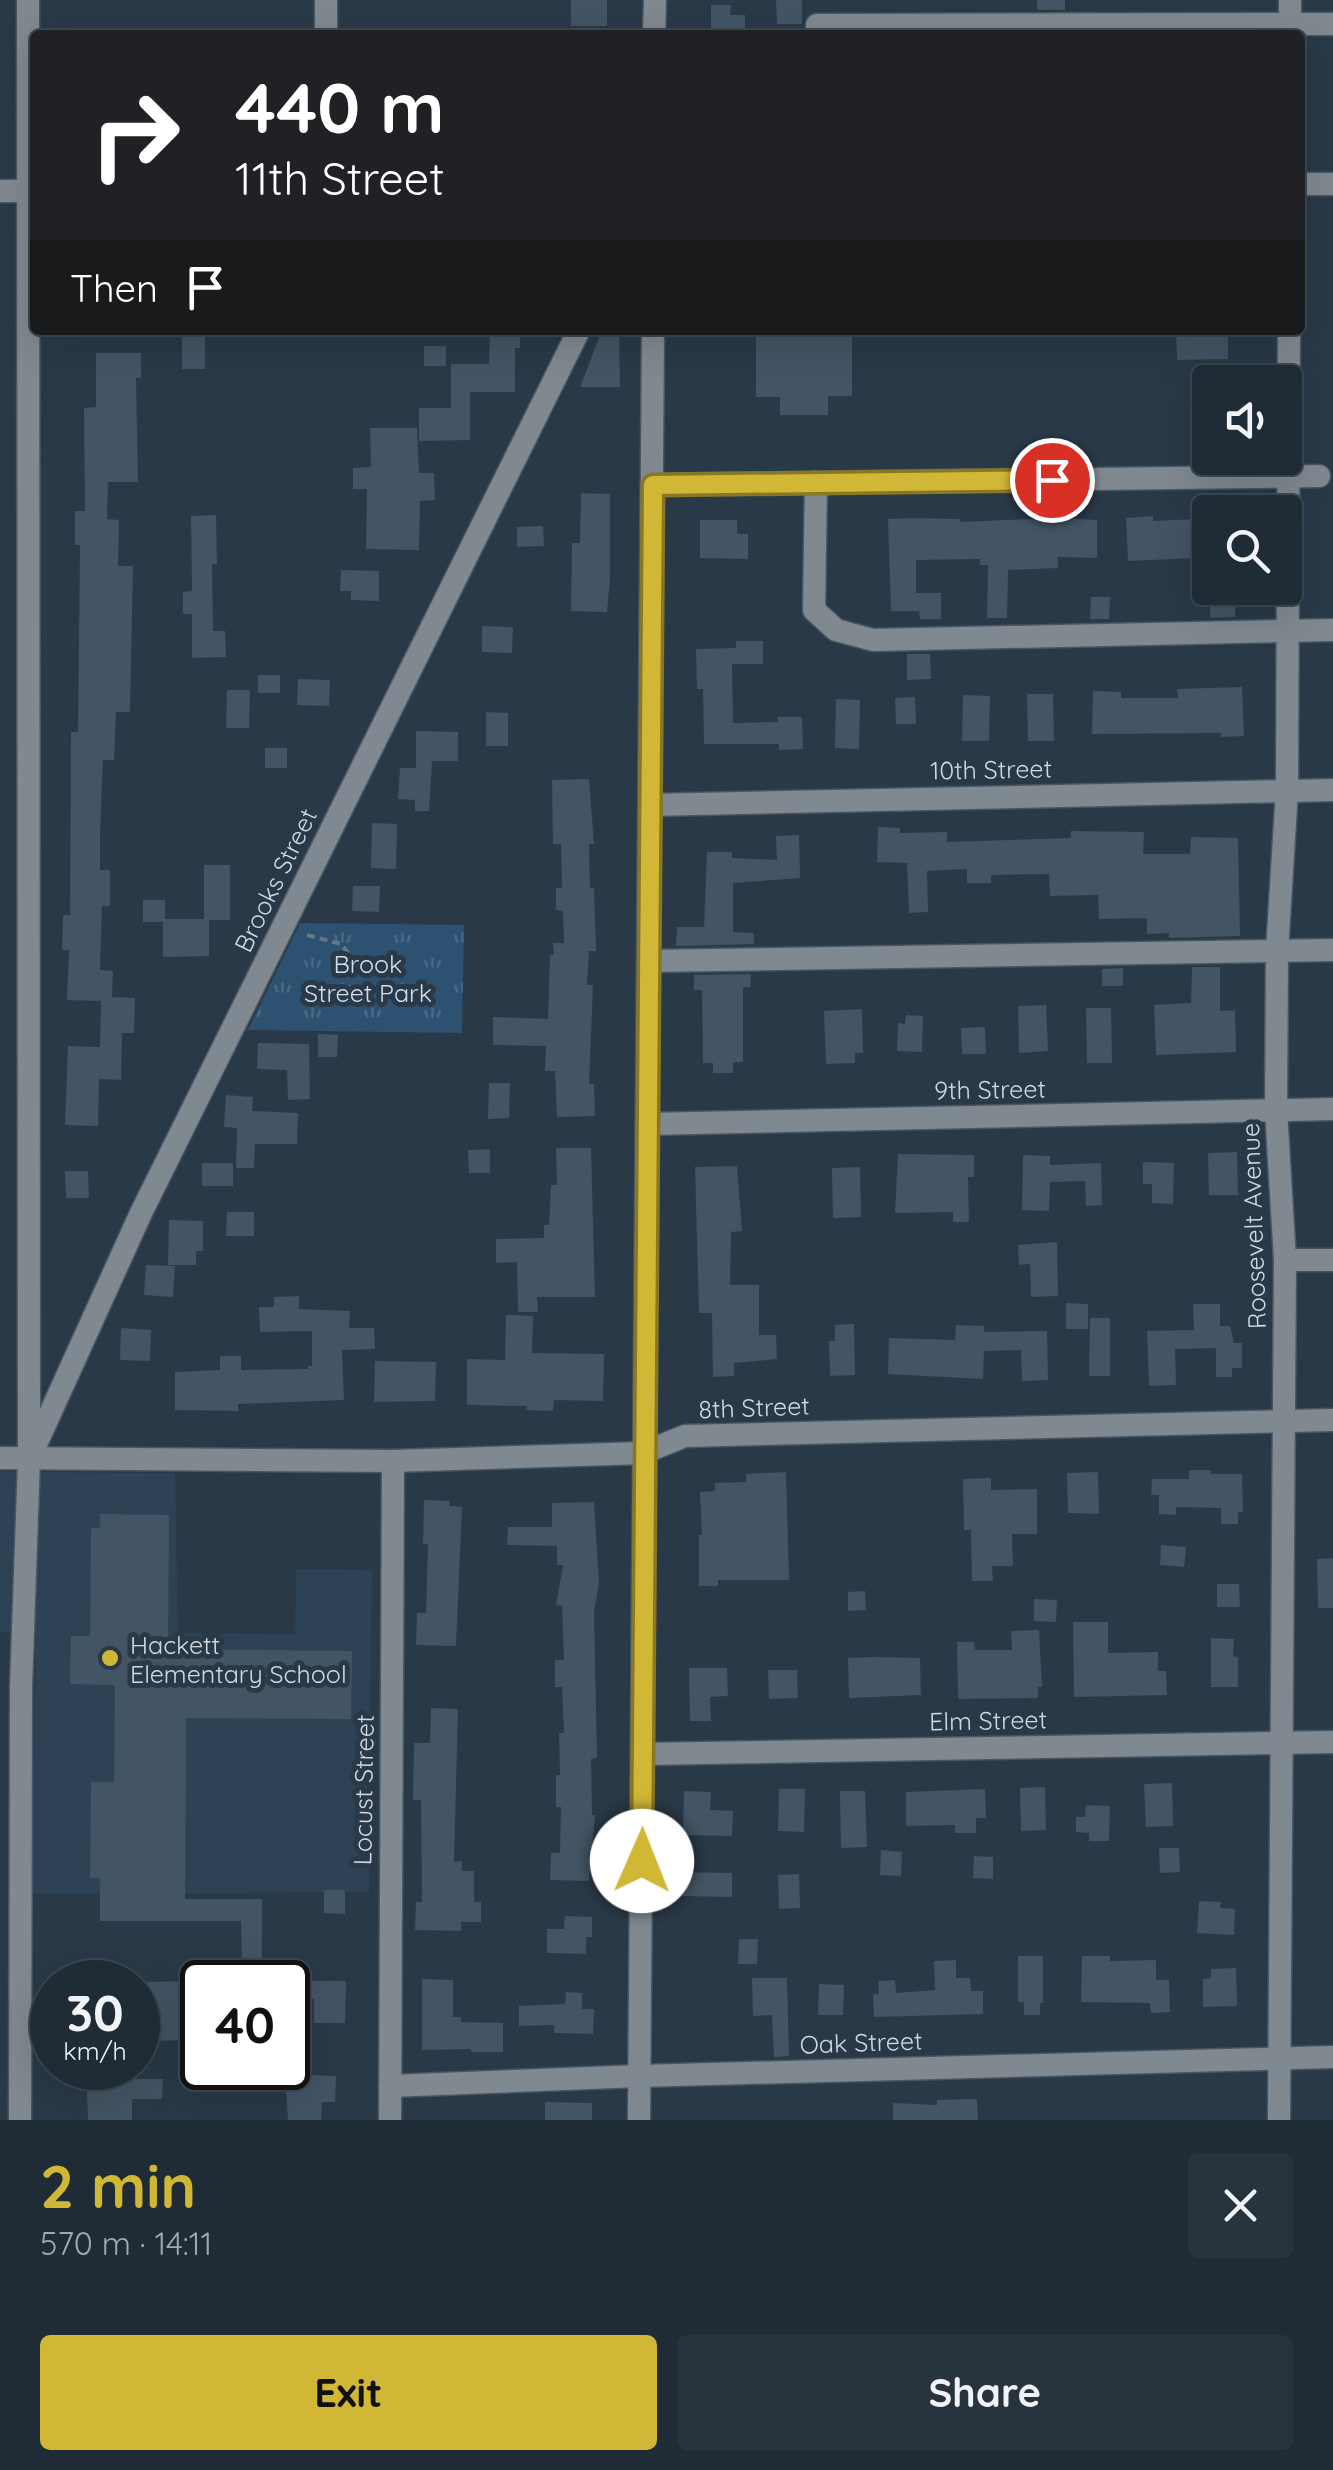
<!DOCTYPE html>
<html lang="en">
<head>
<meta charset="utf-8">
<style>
	:root { --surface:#1f2b35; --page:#27333d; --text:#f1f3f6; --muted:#a1a7ad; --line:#3c4750; --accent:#d1b736 }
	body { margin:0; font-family:Quicksand,sans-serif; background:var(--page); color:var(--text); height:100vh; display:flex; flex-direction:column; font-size:38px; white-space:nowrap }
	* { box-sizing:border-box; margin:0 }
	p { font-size:32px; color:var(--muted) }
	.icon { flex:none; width:55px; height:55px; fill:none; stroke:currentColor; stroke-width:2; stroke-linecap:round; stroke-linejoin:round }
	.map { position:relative; height:2120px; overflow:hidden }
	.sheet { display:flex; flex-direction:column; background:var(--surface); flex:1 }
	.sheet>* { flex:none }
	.banner { position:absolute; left:30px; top:30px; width:1275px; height:305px; border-radius:10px; box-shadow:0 10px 40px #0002,0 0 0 2px var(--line); background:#202124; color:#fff; overflow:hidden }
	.tools { position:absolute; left:1192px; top:365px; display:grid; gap:20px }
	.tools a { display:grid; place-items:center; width:110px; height:110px; border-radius:10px; background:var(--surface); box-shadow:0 10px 40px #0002,0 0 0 2px var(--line); font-size:50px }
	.speed { position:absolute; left:30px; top:1960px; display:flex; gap:20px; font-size:50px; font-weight:700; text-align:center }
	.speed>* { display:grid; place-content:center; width:130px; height:130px; border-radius:50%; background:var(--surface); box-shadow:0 10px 40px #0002,0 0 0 2px var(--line); line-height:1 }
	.speed small { font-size:25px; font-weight:400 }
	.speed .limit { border:5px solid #111; border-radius:15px; background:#fff; color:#111 }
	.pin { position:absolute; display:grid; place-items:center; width:85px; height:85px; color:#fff; margin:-42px; border:5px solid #fff; border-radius:50%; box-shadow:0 2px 10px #0007 }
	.me { position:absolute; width:110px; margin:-55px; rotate:1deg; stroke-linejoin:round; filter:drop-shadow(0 0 8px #0008) }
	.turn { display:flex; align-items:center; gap:35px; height:210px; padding:0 40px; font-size:45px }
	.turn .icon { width:130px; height:130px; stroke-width:2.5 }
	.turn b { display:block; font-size:70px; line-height:85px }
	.then { display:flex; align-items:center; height:95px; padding:0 40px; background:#0003; gap:20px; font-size:38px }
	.round { display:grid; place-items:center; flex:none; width:105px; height:105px; border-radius:10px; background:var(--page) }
	.headline { display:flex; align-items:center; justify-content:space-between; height:170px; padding:0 40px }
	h1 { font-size:60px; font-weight:800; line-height:75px; color:var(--accent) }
	.button { display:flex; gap:20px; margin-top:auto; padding:20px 40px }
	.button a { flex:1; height:115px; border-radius:10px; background:var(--accent); color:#111; font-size:40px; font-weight:800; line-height:115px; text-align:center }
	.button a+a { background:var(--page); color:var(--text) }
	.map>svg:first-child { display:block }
	.built { fill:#2d4255 }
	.park { fill:url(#park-tufts) }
	.building { fill:#435464 }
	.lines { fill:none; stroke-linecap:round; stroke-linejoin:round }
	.minor-casing { stroke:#475663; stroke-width:25 }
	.path { stroke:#687682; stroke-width:4; stroke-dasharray:8 5; stroke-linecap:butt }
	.minor { stroke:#808890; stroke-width:22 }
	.route-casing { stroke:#887723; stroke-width:25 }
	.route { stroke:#d1b736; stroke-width:18 }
	.poi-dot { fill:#d1b736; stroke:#293947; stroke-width:4 }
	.labels { text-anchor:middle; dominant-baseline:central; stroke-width:10; stroke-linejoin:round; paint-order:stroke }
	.street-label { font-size:25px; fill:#d0d9e2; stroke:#293947 }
	.park-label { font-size:25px; fill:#cfdfef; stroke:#293947 }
	.poi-label { font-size:25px; fill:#d0d9e2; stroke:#293947; text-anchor:start }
</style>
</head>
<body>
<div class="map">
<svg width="1333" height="2120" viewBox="0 0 1333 2120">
	<defs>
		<pattern id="park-tufts" width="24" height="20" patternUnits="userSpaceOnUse" patternTransform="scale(2.5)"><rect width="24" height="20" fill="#2d5171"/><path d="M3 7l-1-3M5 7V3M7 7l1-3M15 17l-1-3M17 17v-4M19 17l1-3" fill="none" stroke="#4a6985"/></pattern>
	</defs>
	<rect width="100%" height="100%" fill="#293947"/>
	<path class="built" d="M0 1472 175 1473 178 1633 295 1634 296 1569 372 1570 369 1892 32 1894 36 1633 0 1632Z"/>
	<path class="park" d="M300 923 464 925 462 1033 248 1030Z"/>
	<g class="building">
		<rect x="571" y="0" width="36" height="26"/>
		<path d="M776 0H802V24H777Z"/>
		<rect x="1037" y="0" width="28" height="10"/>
		<path d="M711 5H731L730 15H745V35H711Z"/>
		<rect x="182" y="330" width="23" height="39"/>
		<path d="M490 330H520V348H515V392H470V440L419 441V408H451V364H489Z"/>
		<path d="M602 330H619L620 387H580Z"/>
		<path d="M756 330H852V396H828V415H780V397H756Z"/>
		<path d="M1176 330H1228V359L1177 360Z"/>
		<rect x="424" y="346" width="22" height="20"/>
		<path d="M96 353H141V378H136L138 482H108L107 519 119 520 118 566H133L130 712H116L114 760H103L100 833V870H110V906H102L100 970 113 971 112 997 135 998 134 1033H122L121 1080 99 1079 98 1126 65 1125 68 1046 100 1047 101 1001 67 1000 69 950H62L63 915H70L71 732H78L80 545H75V511H85L84 408 96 407Z"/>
		<path d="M370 428H417L419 473H434L435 500 420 501 419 550 366 549 367 489H353V468L371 467Z"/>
		<path d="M581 493 610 494V578L607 612 571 611 572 543H580Z"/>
		<path d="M216 515 217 564H212L213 631H225L226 657 192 658V614H183V592L192 591 191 516Z"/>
		<path d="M1153 516V521L1197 519 1198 558 1128 561 1126 518Z"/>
		<path d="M910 518 960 519V522L1056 518 1097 520V558L1058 557V568L1008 570 1007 618H987L988 565H980V559L916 560V593H941V619H920L919 611H891L888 519Z"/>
		<path d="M700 520H737V534H748V559L700 558Z"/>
		<path d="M543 526 544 546 517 547V527Z"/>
		<path d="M341 570 379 571V601L351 600V591H340Z"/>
		<path d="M1210 595H1235V617L1210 618Z"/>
		<path d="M1091 597H1110L1109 619H1090Z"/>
		<path d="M482 626 513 627 512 653 482 652Z"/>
		<path d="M736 641H763V664H732L733 723 778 722V717H802L803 749 779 750V744H704L703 689H697L696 649 736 648Z"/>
		<path d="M907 654H930L931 679 907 680Z"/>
		<rect x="258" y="675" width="22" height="18"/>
		<path d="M298 679 330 680 329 706 297 705Z"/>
		<path d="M1242 687 1244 736 1221 737V733L1092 734 1093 691 1121 692V698H1178L1177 689Z"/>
		<path d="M227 690H250L249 728H226Z"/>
		<path d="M1027 694H1053L1054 741H1028Z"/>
		<path d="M963 695 990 696 989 741H962Z"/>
		<path d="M915 697 916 724H896L895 698Z"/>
		<path d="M836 699 860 700 859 749 835 748Z"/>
		<path d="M486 712 508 713V746H486Z"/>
		<path d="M416 731 458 732V761H432L429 811H415V790V800L398 799 400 768H416Z"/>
		<rect x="265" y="748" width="22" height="20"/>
		<path d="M589 779 594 844H589L590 888H594L596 951H589L587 985H593L589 1084H594L595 1116 557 1117 555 1071H545L546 1046 493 1045V1017L548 1019 550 955H554L553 943H564L563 911 556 910V888H562L561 844H553L552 780Z"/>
		<path d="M372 823 397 824 396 869 371 868Z"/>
		<path d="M878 827 900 828V833L947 832V842L1071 838V831L1144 832 1143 854H1190L1191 837 1238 838 1240 936 1169 938V933L1147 934V918L1099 919 1098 895 1050 896 1049 874 991 875V883H967V869L927 871 928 912 909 913 907 863 877 862Z"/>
		<path d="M799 835 800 878 733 883V932L754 933V944L676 946 677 927H704L707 852H732V858L777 860 776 836Z"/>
		<path d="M204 865H230V920H209V956L163 957V922H143V900H165V919H204Z"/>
		<path d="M353 886H380L379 912 352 911Z"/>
		<path d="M1192 967H1220V1011L1235 1010 1236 1052 1156 1055 1154 1005 1191 1003Z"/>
		<path d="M1123 968V986H1102V969Z"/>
		<path d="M751 974 750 987H743V1062H733V1073H713V1063H703L702 990H694V975Z"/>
		<path d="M1046 1005 1048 1051 1019 1053 1018 1006Z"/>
		<path d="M1086 1008H1111L1112 1063H1087Z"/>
		<path d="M862 1009 863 1053H855V1063L826 1064 824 1011Z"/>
		<path d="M906 1015 923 1016 922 1052 897 1051 898 1023 905 1024Z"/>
		<path d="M985 1027 986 1054H962L961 1028Z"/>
		<path d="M318 1034 338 1035 337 1057H318Z"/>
		<path d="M258 1043 309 1044 310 1099 288 1100 287 1070 257 1069Z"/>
		<path d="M489 1083H510L509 1118 488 1119Z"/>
		<path d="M226 1095 253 1097 252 1111 298 1113 297 1144H255L254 1168H236L237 1128 224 1127Z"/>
		<path d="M556 1148H591L595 1297H537L538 1312H518L517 1262 496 1263V1239L544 1238V1225H549L551 1185H557Z"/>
		<path d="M490 1149V1173H469L468 1150Z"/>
		<path d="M1237 1152 1238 1195H1209L1208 1153Z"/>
		<path d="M898 1154 974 1155V1177H968L969 1222H953V1212L895 1213Z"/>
		<path d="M1023 1155 1050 1156V1165L1101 1163 1102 1205 1086 1206 1085 1181 1050 1182 1049 1211 1022 1210Z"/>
		<path d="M1143 1162 1174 1163 1173 1204 1152 1203V1184H1143Z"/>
		<rect x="202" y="1163" width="31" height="23"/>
		<path d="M737 1166 742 1231 731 1232 730 1285H759V1335H776L777 1359 734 1363V1376L713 1377 712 1313H699L695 1167Z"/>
		<path d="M860 1167 861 1217 833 1218 832 1168Z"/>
		<path d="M65 1171H88L89 1198H66Z"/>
		<path d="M227 1212H254V1236H226Z"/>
		<path d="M169 1220 203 1221V1251H196V1265H168Z"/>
		<path d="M1057 1242 1058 1296 1031 1297 1030 1264 1019 1265 1018 1245Z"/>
		<path d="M146 1265 175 1266 173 1297 144 1295Z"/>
		<path d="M299 1296V1309L350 1311 349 1328H374L375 1349 342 1350 344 1400 238 1404V1411L175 1410V1372L220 1370V1356H241V1370L308 1369V1366H312V1331L260 1332 259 1307H274V1297Z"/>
		<path d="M1066 1303 1088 1304V1329H1066Z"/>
		<path d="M1193 1304H1220V1326H1230L1234 1343H1242V1368H1232V1377H1216V1348L1175 1349 1176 1385 1149 1386 1147 1331 1194 1330Z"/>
		<path d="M506 1315 533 1316 532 1353 604 1354 603 1401 554 1400 553 1411 526 1410 527 1406 467 1405V1359L505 1360Z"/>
		<path d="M1090 1318H1110V1376H1089Z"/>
		<path d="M854 1324 855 1375 830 1376 829 1341H835V1325Z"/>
		<path d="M956 1325 984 1326V1332L1047 1331 1048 1380 1022 1381 1021 1350 984 1351 983 1379 888 1374 889 1338 955 1340Z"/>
		<path d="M121 1328 151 1330 150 1361 120 1360Z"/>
		<path d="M375 1361 436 1362 435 1401 374 1402Z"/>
		<path d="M1189 1470H1211V1474H1242L1243 1512H1238V1524H1221V1508L1176 1507V1515L1159 1514V1495H1151L1152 1479H1189Z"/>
		<path d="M786 1472 789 1580H718V1586H699V1535H702L700 1492 715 1491V1483L746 1482V1474Z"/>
		<path d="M1098 1472 1099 1514 1068 1513 1067 1473Z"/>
		<path d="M991 1478V1490L1037 1489V1534H1012L1013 1566H992L993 1581H972L971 1530H964L963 1479Z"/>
		<path d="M424 1500 450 1501 449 1506 462 1507 456 1646 416 1645 417 1613H426L428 1544H423Z"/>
		<path d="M594 1502 599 1582 594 1612 597 1758 591 1759 592 1815H595L589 1881 550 1880 551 1853H560L561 1807H556V1775H560L559 1733H564L562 1687H555V1660H564L562 1606 556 1605 563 1565H557V1546L507 1545 508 1527H552V1503Z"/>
		<path d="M100 1514 169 1515 168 1649 352 1651 351 1719 186 1718 185 1899H262V1967L242 1968 241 1921H100V1878H90L91 1782H114L115 1685 70 1684 71 1636H90L91 1528H100Z"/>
		<path d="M1161 1545 1186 1547 1184 1567 1160 1565Z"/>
		<path d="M1333 1558V1608H1318L1317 1559Z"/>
		<path d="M1217 1584H1239L1240 1607H1217Z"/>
		<path d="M865 1591 866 1610 848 1611V1592Z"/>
		<path d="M1034 1599 1057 1600 1056 1622 1034 1621Z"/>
		<path d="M1073 1622H1108V1653L1158 1652V1671H1166L1167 1695 1074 1697Z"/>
		<path d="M1039 1630 1042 1687H1038V1698L958 1699 957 1642H974L975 1650H1012L1011 1631Z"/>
		<path d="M1211 1638 1234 1639 1233 1656 1238 1657V1687H1211Z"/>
		<path d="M872 1657 920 1658 921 1695 849 1698 848 1658Z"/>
		<path d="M689 1668H727L728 1696 710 1697 711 1721H690Z"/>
		<path d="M768 1670H797L798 1698 769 1699Z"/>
		<path d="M431 1708 458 1709 454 1862 462 1861V1871H474V1902H481V1922H461V1931L415 1930 416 1902H422L421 1800H413L414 1743H430Z"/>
		<path d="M1172 1783 1173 1826 1146 1827 1144 1784Z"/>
		<path d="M1045 1787 1046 1830 1021 1831 1020 1788Z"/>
		<path d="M779 1789H805L804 1832 778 1831Z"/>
		<path d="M985 1789 986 1818H976V1833H955V1825L906 1826V1792Z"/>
		<path d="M684 1791 711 1792 710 1810 733 1811 732 1836 683 1835Z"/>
		<path d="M840 1791H865L867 1847 841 1848Z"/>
		<path d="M1086 1805 1110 1806 1109 1841H1089V1833L1076 1832V1817H1085Z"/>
		<path d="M1159 1848H1179L1180 1872 1160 1873Z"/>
		<path d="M881 1850 902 1852 901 1876 880 1875Z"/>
		<path d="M974 1856 993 1857V1879L973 1878Z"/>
		<path d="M683 1872 732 1873V1897L683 1896Z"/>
		<path d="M799 1874 800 1908 779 1909 778 1875Z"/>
		<path d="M324 1890H345V1914L324 1913Z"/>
		<path d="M1199 1901 1221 1902 1220 1908 1235 1909 1234 1935 1197 1933Z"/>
		<path d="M565 1916 592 1917V1937H586V1954L547 1953V1929H564Z"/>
		<path d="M739 1939H758L757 1964H738Z"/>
		<path d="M1018 1956H1043V2003H1040V2015H1024V2002H1018Z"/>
		<path d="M1082 1956H1110V1961L1156 1960V1980H1169L1170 2012 1151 2013 1150 2003 1081 2002Z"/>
		<path d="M956 1960V1978H970L971 1991H983V2014L874 2017 873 1994H879L878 1981 895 1980 896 1993 935 1990 934 1961Z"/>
		<path d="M1236 1968 1237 2006 1203 2007V1979L1211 1978V1969Z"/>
		<path d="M752 1978H787L789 2056 774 2057 772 2015 753 2016Z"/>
		<path d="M422 1979 453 1980V2017H461V2022L503 2023V2052H471V2049L422 2050Z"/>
		<path d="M202 1981V2040L138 2041V1982Z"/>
		<path d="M309 1981H346L345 2023H314V1999H309Z"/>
		<path d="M819 1984 844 1985 843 2015H818Z"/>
		<path d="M566 1992 582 1993V2009H594L593 2034 554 2033V2025L519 2026V2006L565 2004Z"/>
		<path d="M86 2068H134V2079H163L162 2099H132V2120H88Z"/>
		<path d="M285 2074 336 2076 335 2102H322L321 2120H288Z"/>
		<path d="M977 2099 978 2120H893V2103L937 2105V2100Z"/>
		<path d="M545 2102 592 2103V2120H545Z"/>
	</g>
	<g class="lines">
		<defs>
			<g id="minor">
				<path d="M817 25 1333 24"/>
				<path d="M326 35V0"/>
				<path d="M654 35 655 0"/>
				<path d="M1290 35V0"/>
				<path d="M1300 184H1333"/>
				<path d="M0 191H35"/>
				<path d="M816 482 814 610 836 630 873 640 1333 630"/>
				<path d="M653 485 1319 476"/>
				<path d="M650 805 1333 790"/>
				<path d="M649 961 1333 950"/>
				<path d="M648 1124 1333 1109"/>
				<path d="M1285 1260H1333"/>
				<path d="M33 1451 141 1213 579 330"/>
				<path d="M0 1458 393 1461 643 1453 685 1436 1333 1420"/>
				<path d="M643 1754 1333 1742"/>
				<path d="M390 2086 639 2076 1333 2057"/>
				<path d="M20 2120 21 1687 29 1459 28 0"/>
				<path d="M390 2120 393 1461"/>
				<path d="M639 2120 653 330"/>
				<path d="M1279 2120 1285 1260 1276 1110 1277 951 1287 790 1289 330"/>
			</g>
		</defs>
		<use href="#minor" class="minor-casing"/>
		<path class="path" d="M307 935 341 944 360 968"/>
		<use href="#minor" class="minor"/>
	</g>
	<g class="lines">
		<defs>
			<path id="route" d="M642 1861 653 485 1052 480"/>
		</defs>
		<use href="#route" class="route-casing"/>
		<use href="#route" class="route"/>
	</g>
	<circle class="poi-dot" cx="110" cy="1658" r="10"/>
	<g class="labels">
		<g class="street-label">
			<text transform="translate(991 769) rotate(-1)">10th Street</text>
			<text transform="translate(275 880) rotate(-64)">Brooks Street</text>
			<text transform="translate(990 1089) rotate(-1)">9th Street</text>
			<text transform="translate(1253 1226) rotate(-92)">Roosevelt Avenue</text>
			<text transform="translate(754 1407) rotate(-2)">8th Street</text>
			<text transform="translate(988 1720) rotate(-1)">Elm Street</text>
			<text transform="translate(363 1790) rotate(-89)">Locust Street</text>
			<text transform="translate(861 2042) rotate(-2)">Oak Street</text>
		</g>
		<g class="park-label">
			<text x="368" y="963">Brook<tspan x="368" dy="29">Street Park</tspan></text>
		</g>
		<g class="poi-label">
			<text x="130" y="1644">Hackett<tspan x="130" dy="29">Elementary School</tspan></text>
		</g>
	</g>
</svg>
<div class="tools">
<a><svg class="icon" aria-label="sound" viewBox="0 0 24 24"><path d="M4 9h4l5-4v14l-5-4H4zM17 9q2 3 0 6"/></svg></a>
<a><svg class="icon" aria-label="search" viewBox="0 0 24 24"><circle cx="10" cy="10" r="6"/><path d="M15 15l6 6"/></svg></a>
</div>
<div class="speed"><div>30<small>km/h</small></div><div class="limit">40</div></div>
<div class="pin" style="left:1052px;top:480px;background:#d93025"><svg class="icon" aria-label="arrive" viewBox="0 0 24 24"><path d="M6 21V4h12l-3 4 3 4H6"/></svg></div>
<svg class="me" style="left:642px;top:1861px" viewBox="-20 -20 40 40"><circle r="19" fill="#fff"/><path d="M0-13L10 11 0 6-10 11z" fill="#d1b736"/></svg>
<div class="banner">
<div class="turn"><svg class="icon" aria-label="right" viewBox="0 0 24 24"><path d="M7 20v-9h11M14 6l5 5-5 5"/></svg><div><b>440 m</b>11th Street</div></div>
<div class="then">Then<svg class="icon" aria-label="arrive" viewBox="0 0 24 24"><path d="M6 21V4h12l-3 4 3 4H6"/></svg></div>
</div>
</div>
<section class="sheet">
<div class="headline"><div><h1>2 min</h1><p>570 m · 14:11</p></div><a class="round"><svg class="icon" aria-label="close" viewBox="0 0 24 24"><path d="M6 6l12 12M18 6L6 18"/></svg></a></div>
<div class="button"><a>Exit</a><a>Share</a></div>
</section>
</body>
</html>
